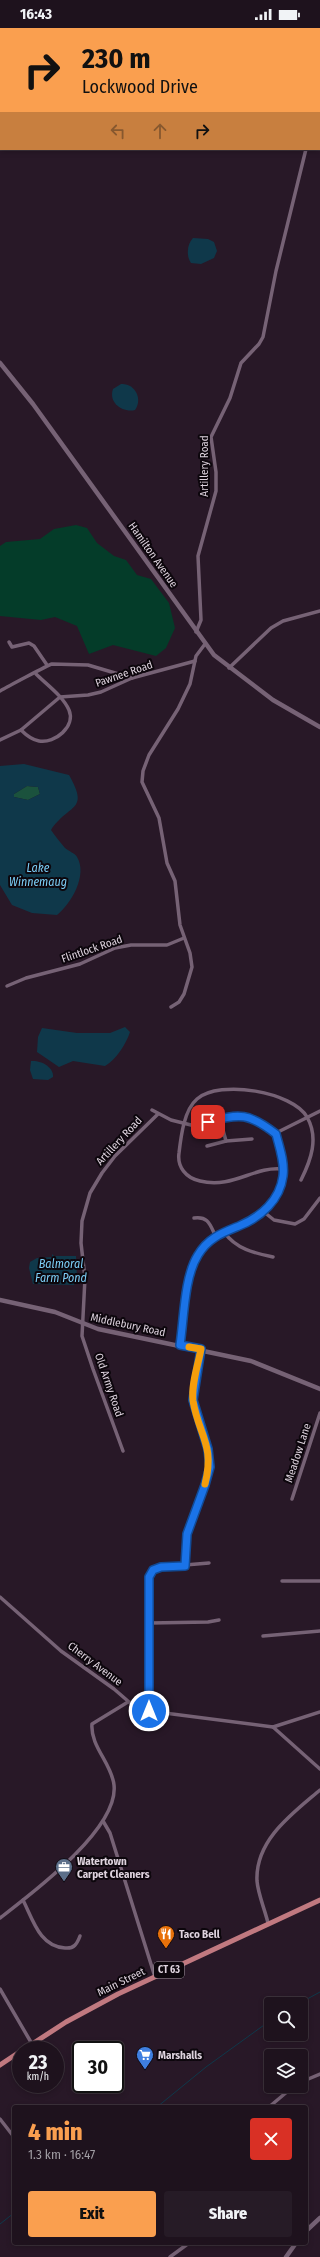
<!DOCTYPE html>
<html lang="en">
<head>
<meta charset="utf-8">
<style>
	:root { --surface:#1e121d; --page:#261b26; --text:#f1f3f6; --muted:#a19ea4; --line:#3c323b; --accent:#fa9f4f }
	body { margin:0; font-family:"Fira Sans Condensed",sans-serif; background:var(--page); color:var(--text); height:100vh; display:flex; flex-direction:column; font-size:15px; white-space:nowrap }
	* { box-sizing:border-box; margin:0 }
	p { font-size:13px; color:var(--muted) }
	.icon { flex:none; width:22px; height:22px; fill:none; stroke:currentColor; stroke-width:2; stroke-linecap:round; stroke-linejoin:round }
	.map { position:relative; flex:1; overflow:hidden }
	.side { position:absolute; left:12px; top:2077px; width:296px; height:140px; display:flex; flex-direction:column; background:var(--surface); border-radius:4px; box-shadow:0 2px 6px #0003,0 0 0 1px var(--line) }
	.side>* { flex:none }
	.top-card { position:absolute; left:0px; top:0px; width:320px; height:122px; box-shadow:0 2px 6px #0003,0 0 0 1px var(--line); background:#fa9f4f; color:#111; overflow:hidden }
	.fabs { position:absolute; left:264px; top:1969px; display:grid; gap:8px }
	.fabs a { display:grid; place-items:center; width:44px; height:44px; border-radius:4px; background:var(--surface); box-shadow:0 2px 6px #0003,0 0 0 1px var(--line); font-size:20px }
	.speed { position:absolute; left:12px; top:2013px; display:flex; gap:8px; font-size:20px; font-weight:700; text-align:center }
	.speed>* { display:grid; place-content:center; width:52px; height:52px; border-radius:50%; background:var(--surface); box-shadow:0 2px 6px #0003,0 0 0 1px var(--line); line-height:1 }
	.speed small { font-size:10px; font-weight:400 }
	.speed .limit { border:2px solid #111; border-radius:6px; background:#fff; color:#111 }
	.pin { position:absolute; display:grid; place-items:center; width:34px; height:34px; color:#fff; margin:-17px; border-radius:8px; box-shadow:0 2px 6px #0006 }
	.me { position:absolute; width:44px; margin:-22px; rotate:0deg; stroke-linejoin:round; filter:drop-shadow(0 0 3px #0008) }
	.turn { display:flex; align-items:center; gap:14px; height:84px; padding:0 16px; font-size:18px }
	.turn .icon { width:52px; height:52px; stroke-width:2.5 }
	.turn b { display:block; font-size:28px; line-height:34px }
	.lanes { display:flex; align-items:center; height:38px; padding:0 16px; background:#0003; justify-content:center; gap:20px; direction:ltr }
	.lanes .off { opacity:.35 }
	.round { display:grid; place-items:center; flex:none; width:42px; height:42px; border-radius:4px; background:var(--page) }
	.head { display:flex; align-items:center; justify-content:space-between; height:68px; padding:0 16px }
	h1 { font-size:24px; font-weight:800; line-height:30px; color:var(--accent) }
	.button { display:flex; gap:8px; margin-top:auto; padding:8px 16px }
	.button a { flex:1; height:46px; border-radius:4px; background:var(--accent); color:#111; font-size:16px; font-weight:800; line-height:46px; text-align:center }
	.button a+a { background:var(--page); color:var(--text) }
	.status { display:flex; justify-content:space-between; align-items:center; height:28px; padding:0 20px; background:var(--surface); direction:ltr }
	.status svg { height:11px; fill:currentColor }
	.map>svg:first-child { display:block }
	.green { fill:#043c29 }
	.forest { fill:#1b523d }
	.water { fill:#0f384a; fill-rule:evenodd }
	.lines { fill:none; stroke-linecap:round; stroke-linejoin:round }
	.stream { stroke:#0f384a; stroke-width:1 }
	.street { stroke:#766275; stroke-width:3.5 }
	.secondary { stroke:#766275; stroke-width:4.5 }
	.primary { stroke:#c17980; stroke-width:5 }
	.route-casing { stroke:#114b97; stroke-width:10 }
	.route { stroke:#1a73e8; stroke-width:7 }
	.slow { stroke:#f59e0b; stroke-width:7 }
	.labels { text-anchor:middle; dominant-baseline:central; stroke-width:4; stroke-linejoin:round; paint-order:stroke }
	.shield { fill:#0c060c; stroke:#9f969f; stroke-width:1 }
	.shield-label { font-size:10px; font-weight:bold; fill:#ded3de }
	.street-label { font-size:11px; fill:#ded3de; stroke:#0c060c }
	.poi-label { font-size:11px; font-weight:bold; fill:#ded3de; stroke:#0c060c; text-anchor:start }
	.water-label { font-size:12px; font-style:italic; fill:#7ccef6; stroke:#0c060c }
</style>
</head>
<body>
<div class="status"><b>16:43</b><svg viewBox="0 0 49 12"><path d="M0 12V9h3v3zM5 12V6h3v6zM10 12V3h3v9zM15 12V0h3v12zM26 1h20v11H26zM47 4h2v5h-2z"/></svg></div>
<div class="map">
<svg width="320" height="2229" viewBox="0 0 320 2229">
	<rect width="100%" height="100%" fill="#281827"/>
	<path class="green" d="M76 497 87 500 97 515 114 528 126 532 137 547 151 551 169 575 175 600 166 620 156 628 113 617 89 626 77 598 55 589 41 592 0 588V518L6 514 40 511 54 501Z"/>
	<path class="forest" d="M27 758 38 759 40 766 28 772 14 769V766Z"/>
	<g class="water">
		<path d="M193 210 208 211 214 214 217 223 214 230 201 236 191 235C186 228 187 216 193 210Z"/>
		<path d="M121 356C135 355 143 371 135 382 123 385 108 375 113 361Z"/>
		<path d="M24 736 69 747C90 784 69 775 51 802 55 808 60 814 65 820 68 823 75 825 77 829 88 847 71 876 57 887L32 885 12 877 0 857V738ZM27 758 38 759 40 766 28 772 14 769V766Z"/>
		<path d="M125 999 130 1004C126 1016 116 1032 105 1038L73 1033 59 1039 37 1024 38 1009 42 1000 77 1005H110Z"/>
		<path d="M31 1033C41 1032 54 1039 53 1049L48 1052 33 1051 30 1042Z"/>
		<path d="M52 1226 54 1228H76L77 1250 74 1257 33 1256 29 1240 30 1234 37 1230 52 1229Z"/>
	</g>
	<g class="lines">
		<g class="stream">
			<path d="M298 1976 320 1964"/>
			<path d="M157 2079 206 2039 271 1992"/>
			<path d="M0 2196 14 2185"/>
		</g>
		<g class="street">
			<path d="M316 1V0"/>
			<path d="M196 604 201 592 198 528 216 463V444L211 409 230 370 241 335 259 316 263 309 276 243 306 121"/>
			<path d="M9 614 12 619 29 615 34 618 47 637"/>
			<path d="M229 640 271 600 283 593 320 583"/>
			<path d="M0 663C5 660 48 637 52 636L88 637 132 650"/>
			<path d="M21 702C25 706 33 712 39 713 55 716 76 698 69 682 63 668 46 656 36 646"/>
			<path d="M0 712 21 702 60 669 88 667 101 664 132 650 195 633"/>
			<path d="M7 958 26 950 80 936 115 920 131 917H167L184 910"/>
			<path d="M171 979 179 974 184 966 192 939 190 925 180 897 175 853 167 835 159 790 142 754 143 743 149 727 178 681 190 656 196 628 205 616"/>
			<path d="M152 1082 171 1092 195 1098 228 1088H251L276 1105C279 1118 285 1134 283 1148 280 1172 261 1189 239 1198 222 1205 208 1210 198 1227 184 1250 184 1290 180 1317"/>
			<path d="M220 1091 226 1113"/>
			<path d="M276 1105 320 1083"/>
			<path d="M207 1118 226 1113 252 1111"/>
			<path d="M282 1141C254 1138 233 1161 200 1153 186 1150 177 1139 179 1125 181 1108 184 1082 197 1071 220 1051 293 1064 307 1089 319 1110 311 1132 301 1152"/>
			<path d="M264 1184 274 1192 295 1196 304 1191 320 1170"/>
			<path d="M194 1190C209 1188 210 1197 216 1209"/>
			<path d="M224 1204C236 1221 254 1225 273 1229"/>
			<path d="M123 1423 93 1341 82 1308 85 1250 81 1215 82 1193 90 1165 102 1145 115 1128 158 1086"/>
			<path d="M292 1471 320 1385"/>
			<path d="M185 1538 187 1506 205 1457 210 1439 208 1421 193 1372 201 1321"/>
			<path d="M282 1553H320"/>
			<path d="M0 1569 61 1623 114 1661 136 1680 149 1683 273 1699 320 1741"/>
			<path d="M150 1595 208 1594 219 1592"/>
			<path d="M263 1608 320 1603"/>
			<path d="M149 1683V1549L153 1542 161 1539 209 1535"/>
			<path d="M273 1699 320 1684"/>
			<path d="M103 1793 110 1805 155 1949"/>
			<path d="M23 1872C33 1892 40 1919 65 1920 74 1921 77 1916 80 1908"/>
			<path d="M0 1890C31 1866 119 1801 114 1757 112 1736 90 1718 92 1696L128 1674"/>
			<path d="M268 1895C265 1882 258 1866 257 1853 255 1812 293 1785 320 1762"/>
			<path d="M0 1961 32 2016"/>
			<path d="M301 2054 320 2046"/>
			<path d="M269 2079 294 2058"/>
			<path d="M0 2091 14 2109"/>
			<path d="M170 2229 189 2215"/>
		</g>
		<g class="secondary">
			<path d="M0 335 33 376 214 627 273 672 320 699"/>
			<path d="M0 1272 55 1284 98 1301 251 1333 320 1361"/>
			<path d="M306 2203 320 2190"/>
			<path d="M286 2229 296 2215"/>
		</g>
		<g class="primary">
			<path d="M23 2022 66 1994 118 1966 320 1872"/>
			<path d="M0 2037 21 2023"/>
		</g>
	</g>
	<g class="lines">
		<defs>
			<path id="route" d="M149 1683V1549L153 1542 161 1539 185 1538 187 1506 205 1457 210 1439 208 1421 193 1372 201 1321 180 1317C184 1291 184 1249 198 1227 208 1210 222 1205 239 1198 261 1189 280 1172 283 1148 285 1134 279 1118 276 1106 249 1085 240 1085 208 1094"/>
		</defs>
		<use href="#route" class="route-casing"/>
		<use href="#route" class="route"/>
		<path class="slow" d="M189 1319 201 1321C198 1337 191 1357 193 1373 199 1408 215 1417 205 1456"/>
	</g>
	<defs>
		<symbol id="office-pin" viewBox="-11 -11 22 30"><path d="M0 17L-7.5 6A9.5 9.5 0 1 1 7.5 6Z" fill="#5c6f8a" stroke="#0c060c"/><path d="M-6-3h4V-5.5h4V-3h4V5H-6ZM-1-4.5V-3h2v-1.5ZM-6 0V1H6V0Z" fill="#fff"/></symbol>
		<symbol id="restaurant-pin" viewBox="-11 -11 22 30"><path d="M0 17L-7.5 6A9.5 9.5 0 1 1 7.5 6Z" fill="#e8710a" stroke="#0c060c"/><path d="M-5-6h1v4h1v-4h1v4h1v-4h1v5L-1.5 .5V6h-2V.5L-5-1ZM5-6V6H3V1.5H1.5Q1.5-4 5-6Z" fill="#fff"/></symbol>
		<symbol id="supermarket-pin" viewBox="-11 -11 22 30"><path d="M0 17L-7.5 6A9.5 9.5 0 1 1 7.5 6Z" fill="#3f7fe0" stroke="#0c060c"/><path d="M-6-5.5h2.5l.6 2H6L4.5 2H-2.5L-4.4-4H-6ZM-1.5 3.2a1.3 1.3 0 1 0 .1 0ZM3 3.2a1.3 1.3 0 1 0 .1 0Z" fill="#fff"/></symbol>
	</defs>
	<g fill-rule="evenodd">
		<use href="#office-pin" x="54" y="1829" width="20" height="27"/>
		<use href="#restaurant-pin" x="156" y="1896" width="20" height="27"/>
		<use href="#supermarket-pin" x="135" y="2017" width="20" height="27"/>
	</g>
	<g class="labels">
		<rect class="shield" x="154" y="1934" width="30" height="16" rx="3"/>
		<g class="shield-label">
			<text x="169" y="1942">CT 63</text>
		</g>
		<g class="street-label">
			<text transform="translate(204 438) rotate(-90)">Artillery Road</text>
			<text transform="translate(153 527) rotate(55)">Hamilton Avenue</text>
			<text transform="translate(124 646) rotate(-19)">Pawnee Road</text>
			<text transform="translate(92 921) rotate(-19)">Flintlock Road</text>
			<text transform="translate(119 1113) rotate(-47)">Artillery Road</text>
			<text transform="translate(128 1297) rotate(12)">Middlebury Road</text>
			<text transform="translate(109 1357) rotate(71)">Old Army Road</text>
			<text transform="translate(298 1425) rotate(-72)">Meadow Lane</text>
			<text transform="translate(95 1636) rotate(37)">Cherry Avenue</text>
			<text transform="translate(121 1954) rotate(-26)">Main Street</text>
		</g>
		<g class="poi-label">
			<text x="77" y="1833">Watertown<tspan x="77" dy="13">Carpet Cleaners</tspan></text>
			<text x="179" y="1906">Taco Bell</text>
			<text x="158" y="2027">Marshalls</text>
		</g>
		<g class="water-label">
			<text x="38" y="840">Lake<tspan x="38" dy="14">Winnemaug</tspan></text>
			<text x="61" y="1236">Balmoral<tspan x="61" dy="14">Farm Pond</tspan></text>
		</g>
	</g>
</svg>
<div class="fabs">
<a><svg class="icon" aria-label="search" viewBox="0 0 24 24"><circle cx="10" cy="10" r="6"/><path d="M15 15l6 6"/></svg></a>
<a><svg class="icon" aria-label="layers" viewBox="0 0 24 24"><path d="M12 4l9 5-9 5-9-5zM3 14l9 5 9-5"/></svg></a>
</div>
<div class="speed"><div>23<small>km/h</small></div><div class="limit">30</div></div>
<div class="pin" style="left:208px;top:1094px;background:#d93025"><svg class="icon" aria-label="arrive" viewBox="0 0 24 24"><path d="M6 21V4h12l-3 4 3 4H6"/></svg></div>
<svg class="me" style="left:149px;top:1683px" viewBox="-20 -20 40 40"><circle r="17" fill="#1a73e8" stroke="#fff" stroke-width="3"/><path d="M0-11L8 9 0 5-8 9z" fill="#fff"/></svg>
<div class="top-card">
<div class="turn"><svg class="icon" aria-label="right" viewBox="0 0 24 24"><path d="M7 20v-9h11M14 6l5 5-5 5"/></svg><div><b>230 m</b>Lockwood Drive</div></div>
<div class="lanes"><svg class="icon off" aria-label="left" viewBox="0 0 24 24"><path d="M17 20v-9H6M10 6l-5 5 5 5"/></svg><svg class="icon off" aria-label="ahead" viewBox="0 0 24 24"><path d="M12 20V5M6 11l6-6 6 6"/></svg><svg class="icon" aria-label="right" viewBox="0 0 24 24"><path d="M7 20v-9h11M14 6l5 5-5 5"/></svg></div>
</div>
<section class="side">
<div class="head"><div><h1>4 min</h1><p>1.3 km · 16:47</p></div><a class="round" style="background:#d93025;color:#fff"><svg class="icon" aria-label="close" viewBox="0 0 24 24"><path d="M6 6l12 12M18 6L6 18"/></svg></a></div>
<div class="button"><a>Exit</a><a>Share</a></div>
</section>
</div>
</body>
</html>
